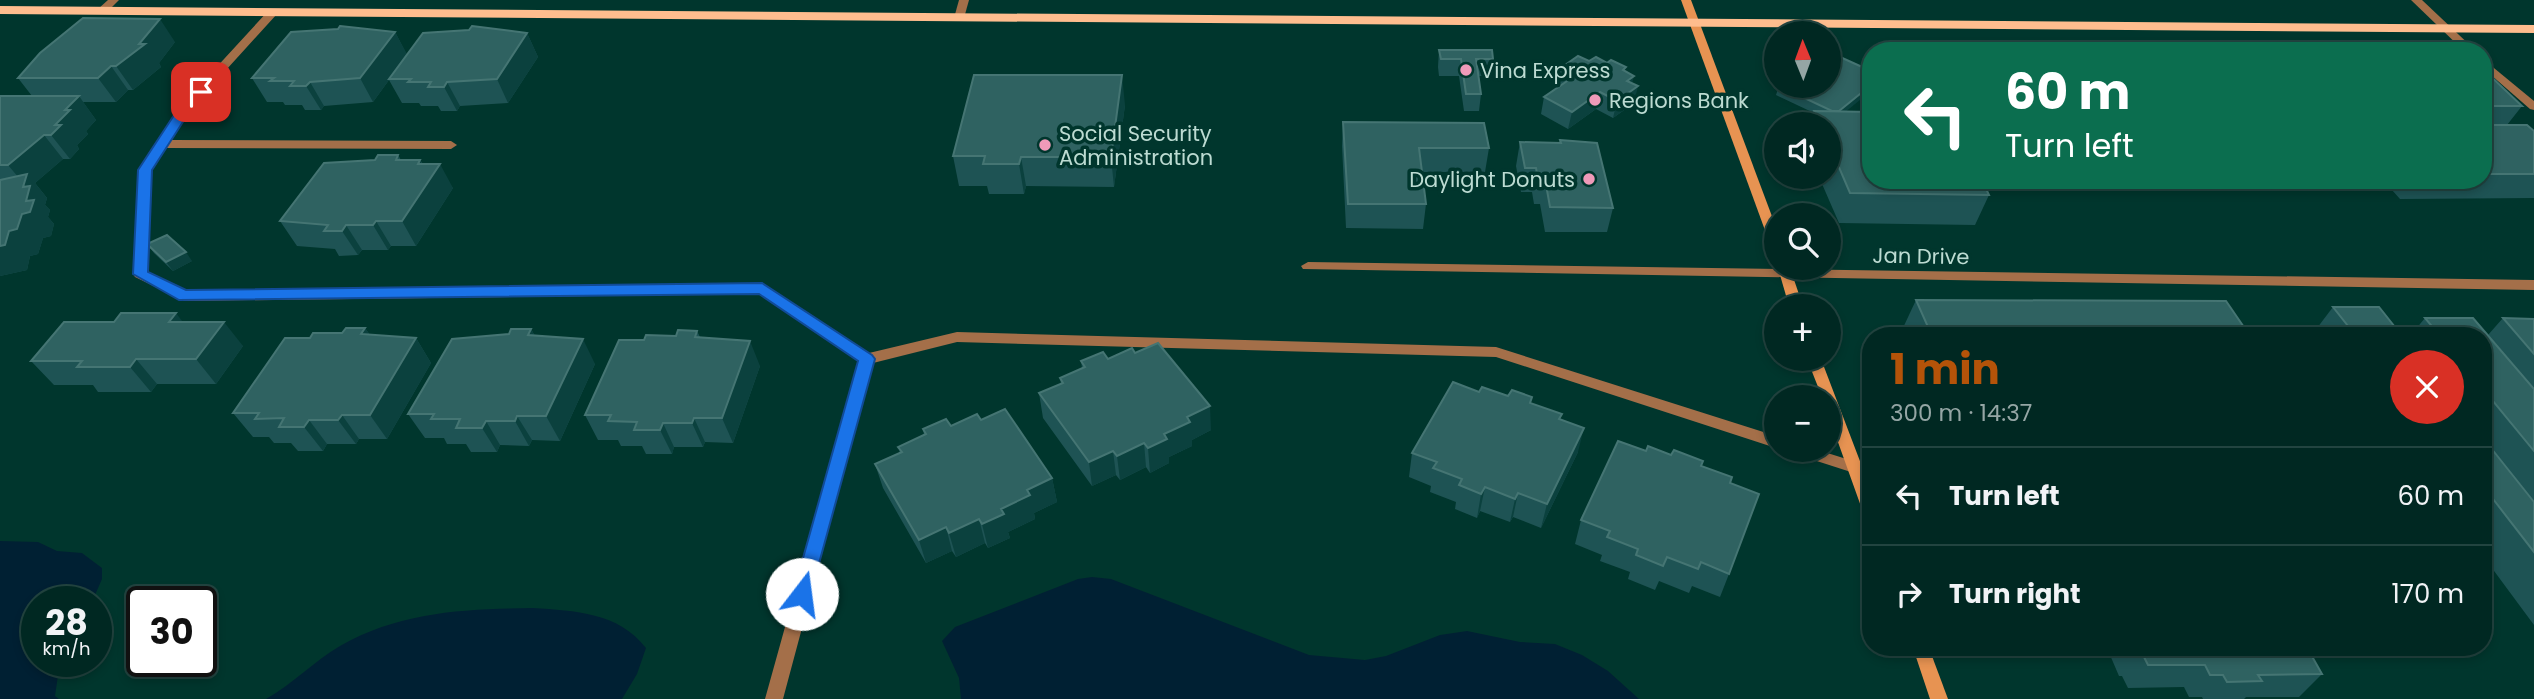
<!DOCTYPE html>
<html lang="en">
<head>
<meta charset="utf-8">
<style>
	:root { --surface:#002822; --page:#0a302a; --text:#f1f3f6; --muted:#95a6a5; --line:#224440; --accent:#b45309 }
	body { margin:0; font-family:Poppins,sans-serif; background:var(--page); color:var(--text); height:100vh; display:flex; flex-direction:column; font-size:26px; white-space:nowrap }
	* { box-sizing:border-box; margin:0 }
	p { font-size:23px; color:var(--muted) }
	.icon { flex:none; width:38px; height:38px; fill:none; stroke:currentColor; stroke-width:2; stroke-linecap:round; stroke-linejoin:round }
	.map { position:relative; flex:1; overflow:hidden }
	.drawer { position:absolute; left:1862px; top:327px; width:630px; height:329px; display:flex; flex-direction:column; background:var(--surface); border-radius:28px; box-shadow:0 4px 10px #0003,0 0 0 2px var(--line) }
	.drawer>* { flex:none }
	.top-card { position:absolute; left:1862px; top:42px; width:630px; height:147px; border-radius:28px; box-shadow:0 4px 10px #0003,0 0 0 2px var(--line); background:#0b6e4f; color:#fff; overflow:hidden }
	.needle { width:46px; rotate:359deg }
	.buttons { position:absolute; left:1764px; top:21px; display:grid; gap:14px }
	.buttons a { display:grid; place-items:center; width:77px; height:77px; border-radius:50%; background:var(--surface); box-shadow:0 4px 10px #0003,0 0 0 2px var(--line); font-size:35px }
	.speed { position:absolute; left:21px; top:586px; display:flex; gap:14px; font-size:35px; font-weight:700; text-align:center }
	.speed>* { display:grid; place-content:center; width:91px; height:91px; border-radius:50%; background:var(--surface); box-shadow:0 4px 10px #0003,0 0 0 2px var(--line); line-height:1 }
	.speed small { font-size:18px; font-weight:400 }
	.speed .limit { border:4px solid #111; border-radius:10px; background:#fff; color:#111 }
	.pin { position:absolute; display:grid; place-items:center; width:60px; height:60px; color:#fff; margin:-30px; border-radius:14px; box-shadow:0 4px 10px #0006 }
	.me { position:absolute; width:77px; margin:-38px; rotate:15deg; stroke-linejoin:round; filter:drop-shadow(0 0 5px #0008) }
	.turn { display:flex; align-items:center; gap:24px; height:147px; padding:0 28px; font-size:32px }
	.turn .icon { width:91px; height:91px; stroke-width:2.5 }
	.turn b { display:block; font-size:49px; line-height:60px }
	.round { display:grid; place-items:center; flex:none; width:74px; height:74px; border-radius:37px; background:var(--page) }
	.overview { display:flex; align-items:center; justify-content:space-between; height:119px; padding:0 28px }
	h1 { font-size:42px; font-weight:700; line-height:52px; color:var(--accent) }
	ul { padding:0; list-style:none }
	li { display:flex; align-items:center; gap:21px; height:98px; padding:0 28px; border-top:2px solid var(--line) }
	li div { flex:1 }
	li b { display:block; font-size:26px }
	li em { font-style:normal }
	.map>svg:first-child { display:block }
	.water { fill:#002033 }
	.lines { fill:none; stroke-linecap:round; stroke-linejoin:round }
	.minor { fill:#a46f49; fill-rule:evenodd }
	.secondary { fill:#e79352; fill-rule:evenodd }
	.primary { fill:#febd8e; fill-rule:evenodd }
	.wall { fill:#1e5354 }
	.shaded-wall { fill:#0b413e }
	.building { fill:#2f6261; stroke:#457573; stroke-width:2 }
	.route { fill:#1a73e8; stroke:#114b97; stroke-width:2 }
	.poi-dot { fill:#ef9ab9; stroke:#00362d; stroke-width:2.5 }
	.labels { text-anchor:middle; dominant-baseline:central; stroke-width:7; stroke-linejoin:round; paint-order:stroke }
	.poi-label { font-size:21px; fill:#bcdbd2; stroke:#00362d; text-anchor:start }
	.street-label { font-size:21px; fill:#bcdbd2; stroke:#00362d }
</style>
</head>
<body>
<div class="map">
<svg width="2534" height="699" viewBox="0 0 2534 699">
	<rect width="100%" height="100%" fill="#00362d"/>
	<g class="water">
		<path d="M0 541 38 542 57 551 82 553 102 568V579L92 602H37V662H60L55 696 59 699H0Z"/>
		<path d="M1092 577 1111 579 1309 655 1365 660 1386 656 1440 635 1467 631 1520 642 1555 644 1582 655 1608 671 1639 699H961L959 678 942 641 955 627 1078 579Z"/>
		<path d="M533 608C575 611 618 612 646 648L637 674 622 699H266C293 684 314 661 340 646 401 611 466 609 533 608Z"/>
	</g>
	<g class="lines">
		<g class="minor">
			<path d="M108 0H119L106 13H98V9Z"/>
			<path d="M959 0H969L964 18 959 21 954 18Z"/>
			<path d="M2411 0H2422L2476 51H2464Z"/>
			<path d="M273 9 278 12 277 14 187 113 170 140 451 141 457 145 451 149 165 148 151 170 147 272 186 291 762 284 869 353 957 332 1496 347 1776 436V448L1496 357 957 342 873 363 783 699H765L859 361 759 294 184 301 135 277 133 274 139 170 178 109 269 10Z"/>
			<path d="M2483 59 2534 101V110L2530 109 2483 68Z"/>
			<path d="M1308 262 2534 280V290L1303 269 1301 266Z"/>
			<path d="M1793 450H1818L1859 463 1862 467 1859 471 1854 473 1795 454Z"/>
		</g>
		<g class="secondary">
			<path d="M1681 0H1691L1776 227V248L1770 244Z"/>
			<path d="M1778 268H1790L1803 306H1789Z"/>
			<path d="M1807 359H1821L1871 490V518L1865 516 1863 512 1829 417V397H1822Z"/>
			<path d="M1913 648H1929L1948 699H1930Z"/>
		</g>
		<path class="primary" d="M0 6 2534 25V33L0 14Z"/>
	</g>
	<g class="wall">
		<path d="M395 32 407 55 527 33 538 57 508 103 460 106 457 111H441L438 106H421L419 103H402L389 80 373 102 324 106 321 110H305L302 105H285L283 102H267L252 78Z"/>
		<path d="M175 42 159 63 161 67 133 90H128L116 102H83L96 120 86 131 88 134 77 145 79 149 70 159H63L35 183 47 198 45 205 50 210 48 217 54 224 51 236 43 238 38 254 30 256 27 270 0 276V96H32L18 78Z"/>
		<path d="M1439 50 1493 59 1491 76H1479L1481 94 1479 111H1464L1459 76H1439L1438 67Z"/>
		<path d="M2483 69 2522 106 2507 125 2534 131V198L2400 199 2383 180H2483Z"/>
		<path d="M1558 70 1625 71 1632 83 1634 103 1613 118 1596 109 1568 129 1541 114 1544 97 1557 88 1555 87Z"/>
		<path d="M1779 86 1847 111 1989 195 1975 225 1839 223 1819 177H1829V124H1810L1814 113 1776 95Z"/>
		<path d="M1125 105 1114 187 1026 186 1024 194H989L987 186H959L953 156Z"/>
		<path d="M1343 122 1489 148 1485 172H1422L1426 204 1423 229 1346 228 1342 146Z"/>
		<path d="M1560 140 1613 208 1607 232H1545L1540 204H1534L1532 192H1521L1516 166 1520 142 1559 143Z"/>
		<path d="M398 155 401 160H420L423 164 453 188 416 246H391L388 250H362L358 255 339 256 335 249 297 246 280 221 375 160Z"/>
		<path d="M147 244 192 261 173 271 154 253Z"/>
		<path d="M1916 300 2250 336H1904L1902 330Z"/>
		<path d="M2333 307 2402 336H2311Z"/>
		<path d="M2425 318 2488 335 2503 318 2534 319V625L2483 556V336H2410Z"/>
		<path d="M183 322 243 346 216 384H157L151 392H98L93 385H54L31 361Z"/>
		<path d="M365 328 370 335 416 338 431 363 387 439H359L356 444H327L323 451H298L291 443H274L269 437H253L233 413 310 338Z"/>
		<path d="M531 329 535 336 595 364 560 441 532 440 529 446 500 445 497 452H471L466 444H447L444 438H425L408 414 509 334Z"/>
		<path d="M697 331 700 337 760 366 733 443 705 442 703 447H674L672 454H646L642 446H621L618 440H598L585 415 644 340 676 336Z"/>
		<path d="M1135 353 1211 430 1192 440V446L1169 457V463L1150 473 1146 467 1120 480 1116 475 1092 486 1043 418 1039 393 1061 384 1060 378 1082 368 1081 361 1108 359Z"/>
		<path d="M1479 392 1508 396 1531 403 1561 419 1578 452 1541 528 1513 517 1510 522 1480 511 1477 518 1455 509 1456 502 1430 492 1431 486 1409 477 1412 453Z"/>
		<path d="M981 420 1052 478 1057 502 1034 513 1035 519 1008 532 1010 538 988 548 985 543 956 557 952 551 926 563 883 488 875 464 900 453 898 447 924 435 923 429 951 426Z"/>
		<path d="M1646 451 1701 466 1730 483 1729 574 1720 597 1692 586 1689 593 1659 581 1655 590 1628 579 1630 572 1600 561 1602 555 1575 544 1581 520Z"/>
		<path d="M2107 648H2295L2297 651 2322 674 2299 697H2246L2244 699H2203L2202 697H2189L2184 687 2128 688 2122 676H2119Z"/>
	</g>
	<g class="shaded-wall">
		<path d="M160 19 175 42 159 63 161 67 133 90 116 66 139 44Z"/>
		<path d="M395 32 408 56 389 79V80L373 102 360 78Z"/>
		<path d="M527 33 538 57 508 103 497 79Z"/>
		<path d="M111 66 128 90 116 102 98 78Z"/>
		<path d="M1122 75 1125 105 1114 187 1111 157Z"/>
		<path d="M1634 76 1630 92 1638 86 1634 103 1613 118 1617 101 1627 81Z"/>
		<path d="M310 82 324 106 321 110 306 86Z"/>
		<path d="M447 82 460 106 457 111 444 87Z"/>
		<path d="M1871 85V91L1833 122 1837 113Z"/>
		<path d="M1600 92 1596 109 1568 129 1572 112Z"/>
		<path d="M79 96 96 120 86 131 88 134 77 145 79 149 70 159 51 135 55 125 65 110Z"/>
		<path d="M44 135 63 159 35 183 47 198 45 205 50 210 48 217 54 224 51 236 43 238 38 254 30 256 27 270 0 276V246L26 201 23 187 24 184 8 165Z"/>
		<path d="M1021 157 1026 186 1024 194 1019 164Z"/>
		<path d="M420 160 430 178 440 164 453 188 416 246 402 221 418 164Z"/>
		<path d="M376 221 391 246 388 250 373 225Z"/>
		<path d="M346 225 362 250 358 255 342 231Z"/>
		<path d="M186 252 192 261 173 271 166 262Z"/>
		<path d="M176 313 195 338 169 322Z"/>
		<path d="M224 322 243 346 216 384 196 359Z"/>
		<path d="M365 328 382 353 361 334Z"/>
		<path d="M531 329 544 353 528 335Z"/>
		<path d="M416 338 431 363 387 439 370 415Z"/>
		<path d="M583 339 595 364 560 441 546 416Z"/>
		<path d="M750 341 760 366 733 443 722 418Z"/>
		<path d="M136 359 157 384 151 392 130 367Z"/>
		<path d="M1210 406 1211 430 1192 440V446L1169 457V463L1150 473 1148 448 1164 434 1187 417Z"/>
		<path d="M342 415 359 439 356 444 338 420Z"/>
		<path d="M517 416 532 440 529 446 515 421Z"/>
		<path d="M694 418 705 442 703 447 692 423Z"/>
		<path d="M309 420 327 444 323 451 304 427Z"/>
		<path d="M486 421 500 445 497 452 482 428Z"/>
		<path d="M663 423 674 447 672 454 660 430Z"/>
		<path d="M1584 428 1578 452 1541 528 1547 504Z"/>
		<path d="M1144 443 1146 467 1120 480 1117 456Z"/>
		<path d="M1113 451 1116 475 1092 486 1089 462Z"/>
		<path d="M1052 478 1057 502 1034 513 1035 519 1008 532 1010 538 988 548 982 524 1001 509 1027 490Z"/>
		<path d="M1485 487 1480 511 1477 518 1481 494Z"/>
		<path d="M1518 493 1513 517 1510 522 1515 499Z"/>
		<path d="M979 519 985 543 956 557 949 533Z"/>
		<path d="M946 527 952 551 926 563 919 540Z"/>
	</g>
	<g class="building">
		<path d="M83 18 160 19 139 44H145L116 66H111L98 78H18L40 53Z"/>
		<path d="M340 26 395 32 360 78 310 82 306 86H290L294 81H270L274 78H252L291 32 338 29Z"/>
		<path d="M472 26 527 33 497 79 447 82 444 87H428L431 82H408L411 79H389L423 33 469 30Z"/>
		<path d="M2326 47 2464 50V51H2327L2326 50H2328Z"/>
		<path d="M1961 48H2003L2005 51H1958Z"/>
		<path d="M1439 50H1492L1493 59H1476L1481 94H1466L1461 59H1441Z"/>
		<path d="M1829 52 1871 71V85L1839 111H1832L1779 86H1829Z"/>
		<path d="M1578 56 1589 61 1596 57 1607 63 1611 60 1626 67 1623 70 1634 76 1627 81 1638 86 1617 101 1600 92 1572 112 1544 97 1573 77 1558 70Z"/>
		<path d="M2483 69 2522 106H2483Z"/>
		<path d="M974 75H1122L1111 157H1021L1019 164H983L985 156H953Z"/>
		<path d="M0 96H79L65 110H70L55 125H61L51 135H44L8 165H0Z"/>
		<path d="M1814 111 1871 112V180H1982L1989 195 1850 193 1829 144V124H1820Z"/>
		<path d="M1343 122 1484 123 1489 148H1419L1426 204H1348Z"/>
		<path d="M2483 125H2527L2534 131V174H2483Z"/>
		<path d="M1560 140 1597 143 1613 208 1550 207 1545 179H1538L1536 168H1525L1520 142 1561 143Z"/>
		<path d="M378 155H398L396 160H420L418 164H440L402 221H376L373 225H346L342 231H324L328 225 280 221 324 163 375 160Z"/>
		<path d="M27 174 23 187 30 186 26 201 34 200 30 212 22 214 17 229 9 231 5 245 0 246V180Z"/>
		<path d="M167 235 186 252 166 262 147 244Z"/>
		<path d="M1916 300 2226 301 2250 336H1932Z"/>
		<path d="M2333 307H2379L2402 336H2356Z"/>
		<path d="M121 313H176L169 322H224L196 359H136L130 367H77L82 361H31L64 322H114Z"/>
		<path d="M2425 318H2473L2534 389V451L2483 389V336H2440Z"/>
		<path d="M2503 318 2534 319V354Z"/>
		<path d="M346 328H365L361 334 416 338 370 415H342L338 420H309L304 427H279L284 418 255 419 259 413H233L285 338H310L313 333H342Z"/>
		<path d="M511 329H531L528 335 583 339 546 416H517L515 421H486L482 428H456L460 419H431L434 414H408L452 339 509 334Z"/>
		<path d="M678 330 697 331 695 337 750 341 722 418H694L692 423H663L660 430H634L637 422 608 421 611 415H585L619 340H644L646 335 676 336Z"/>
		<path d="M1158 343 1210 406 1187 417 1190 422 1164 434 1167 439 1148 448 1144 443 1117 456 1113 451 1089 462 1039 393 1063 383 1060 378 1085 367 1081 361 1103 352 1108 359 1132 348 1135 353Z"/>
		<path d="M1453 382 1479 392 1482 387 1508 396 1512 390 1532 397 1530 403 1562 414 1559 419 1584 428 1547 504 1518 493 1515 499 1485 487 1481 494 1459 485 1462 479 1433 468 1437 462 1412 453Z"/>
		<path d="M1005 409 1052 478 1027 490 1030 495 1001 509 1004 514 982 524 979 519 949 533 946 527 919 540 875 464 902 452 898 447 926 434 923 429 946 419 951 426 977 414 981 420Z"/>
		<path d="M2483 438 2534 502V552L2483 486Z"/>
		<path d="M1618 441 1646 451 1648 446 1671 455 1674 450 1703 461 1701 466 1732 477 1730 483 1759 494 1729 574 1701 562 1698 569 1667 557 1663 566 1636 555 1638 549 1607 537 1610 531 1581 520Z"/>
		<path d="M2135 648H2295L2297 651H2309L2322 674 2258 675 2262 681 2227 682 2223 675H2210L2205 665H2148L2142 653H2138Z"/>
	</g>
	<path class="route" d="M196 89 207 92 188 114 152 170 148 272 186 290 762 283 872 355 875 359 809 600H796L793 594 858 361 759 294 179 300 133 274 138 170 178 109Z"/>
	<g class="poi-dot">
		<circle cx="1466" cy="70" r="7"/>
		<circle cx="1595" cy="100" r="7"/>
		<circle cx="1045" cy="145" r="7"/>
		<circle cx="1589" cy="179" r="7"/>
	</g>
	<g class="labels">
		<g class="poi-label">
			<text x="1480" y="70">Vina Express</text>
			<text x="1609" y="100">Regions Bank</text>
			<text x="1059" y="133">Social Security<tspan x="1059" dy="24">Administration</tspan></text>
			<text x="1575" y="179" text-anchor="end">Daylight Donuts</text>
		</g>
		<g class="street-label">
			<text transform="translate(1921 256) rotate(1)">Jan Drive</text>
		</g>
	</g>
</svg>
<div class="buttons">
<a><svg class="needle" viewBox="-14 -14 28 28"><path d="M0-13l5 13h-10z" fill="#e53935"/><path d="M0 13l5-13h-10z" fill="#95a6a5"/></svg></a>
<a><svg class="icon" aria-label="sound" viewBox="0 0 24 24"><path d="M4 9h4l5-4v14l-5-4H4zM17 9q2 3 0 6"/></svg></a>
<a><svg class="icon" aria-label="search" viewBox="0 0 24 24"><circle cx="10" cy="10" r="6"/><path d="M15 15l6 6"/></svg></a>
<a>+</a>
<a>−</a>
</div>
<div class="speed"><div>28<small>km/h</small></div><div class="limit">30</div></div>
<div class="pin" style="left:201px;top:92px;background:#d93025"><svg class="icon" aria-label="arrive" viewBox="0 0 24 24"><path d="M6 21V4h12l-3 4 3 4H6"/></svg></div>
<svg class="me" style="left:802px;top:594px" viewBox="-20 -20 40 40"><circle r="19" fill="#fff"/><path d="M0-13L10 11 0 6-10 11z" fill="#1a73e8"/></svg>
<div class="top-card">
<div class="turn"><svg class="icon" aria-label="left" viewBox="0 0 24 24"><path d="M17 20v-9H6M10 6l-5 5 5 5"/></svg><div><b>60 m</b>Turn left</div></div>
</div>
<section class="drawer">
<div class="overview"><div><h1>1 min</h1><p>300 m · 14:37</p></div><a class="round" style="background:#d93025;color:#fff"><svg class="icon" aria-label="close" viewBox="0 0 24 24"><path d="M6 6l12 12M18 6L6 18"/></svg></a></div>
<ul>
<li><svg class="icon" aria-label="left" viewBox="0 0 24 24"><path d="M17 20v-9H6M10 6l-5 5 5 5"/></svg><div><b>Turn left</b></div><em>60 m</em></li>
<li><svg class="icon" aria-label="right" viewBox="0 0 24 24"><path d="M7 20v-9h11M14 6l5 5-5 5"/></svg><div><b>Turn right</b></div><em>170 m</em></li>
</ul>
</section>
</div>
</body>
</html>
